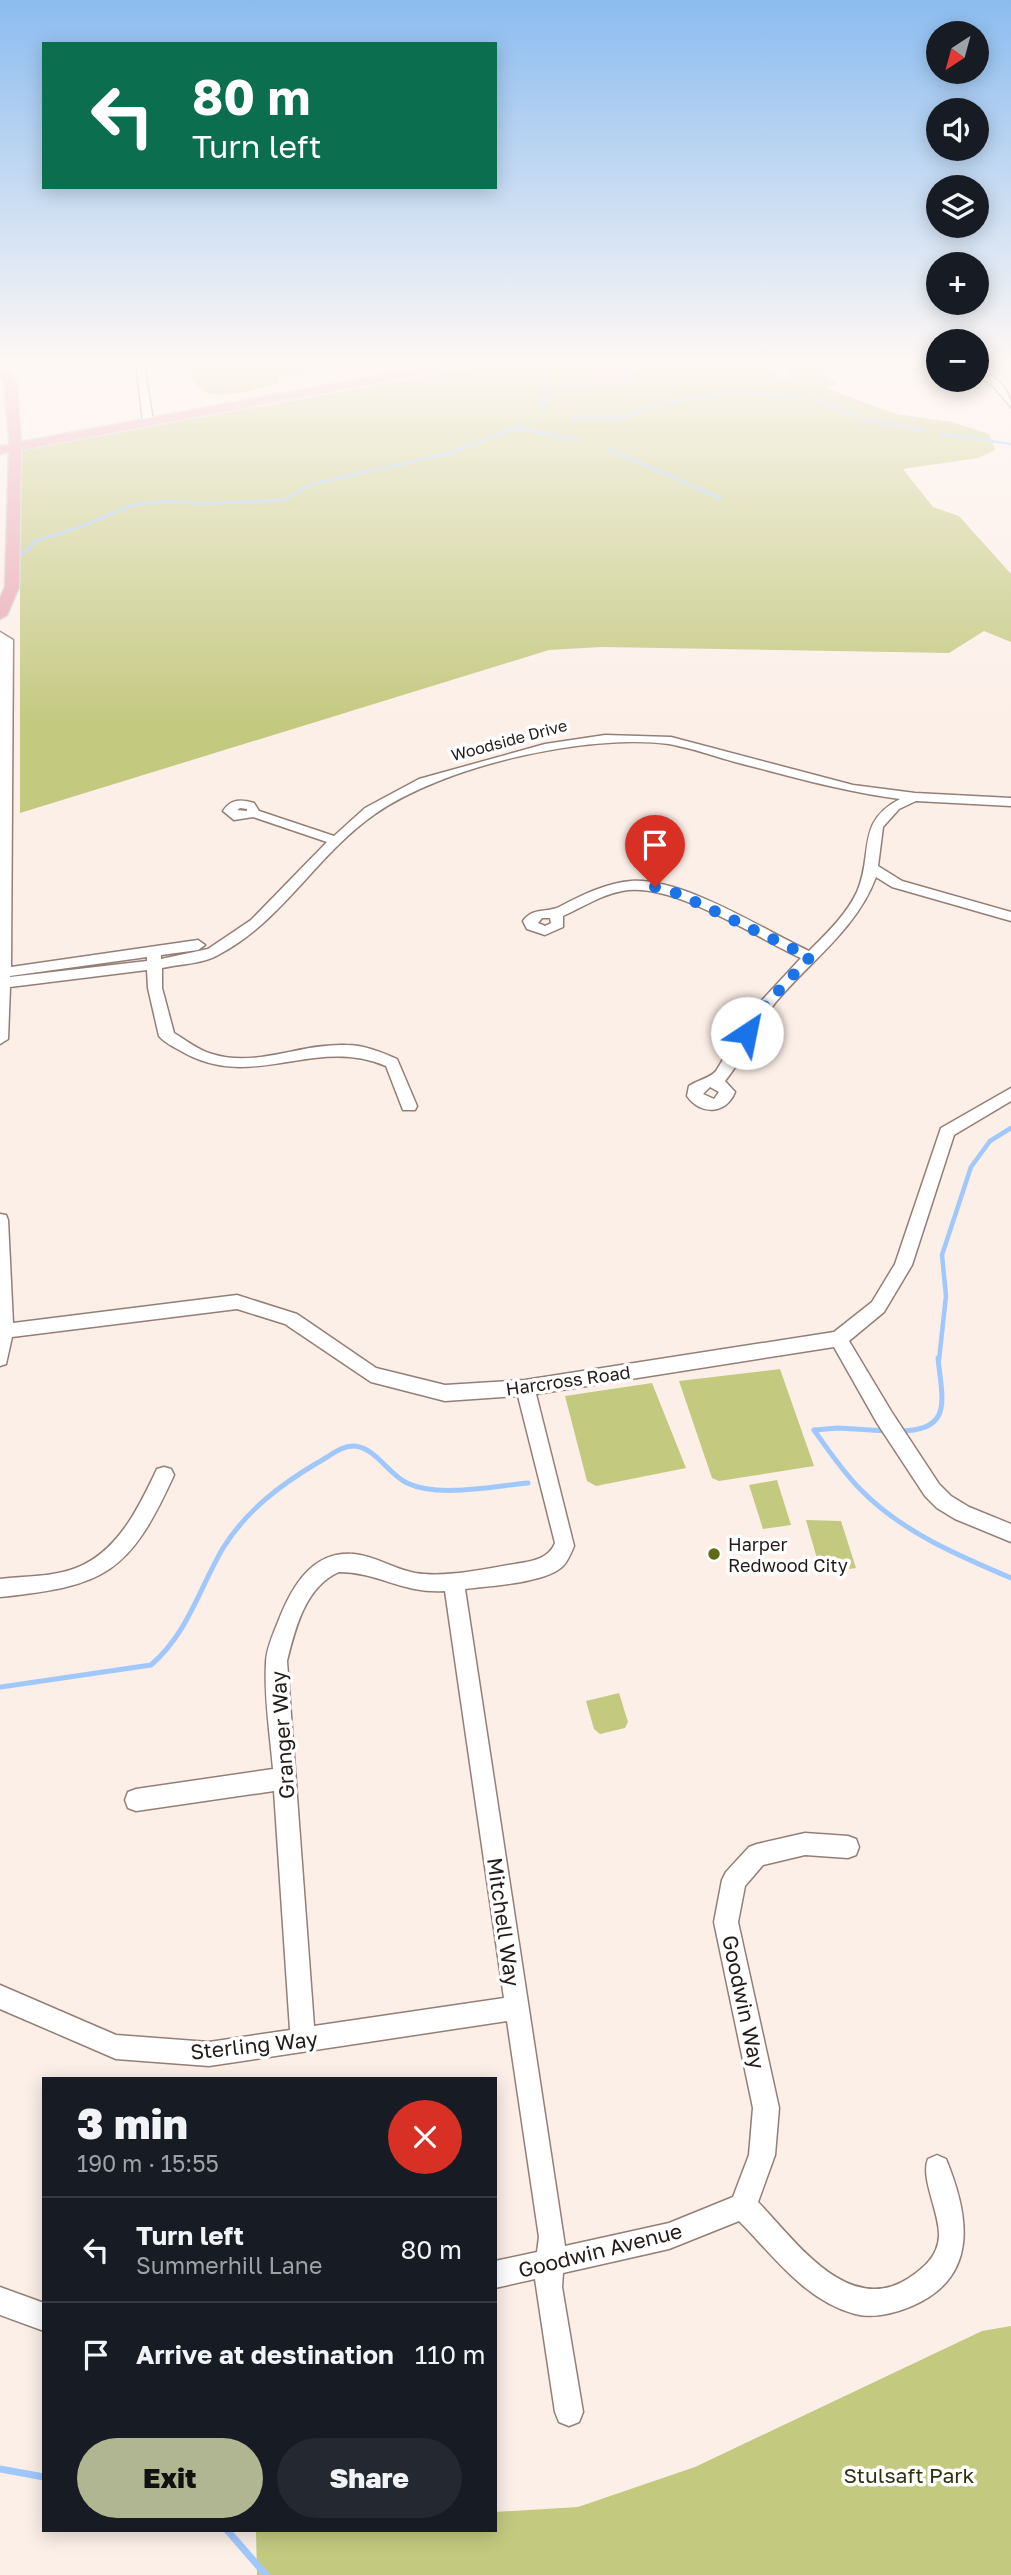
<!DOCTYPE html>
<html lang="en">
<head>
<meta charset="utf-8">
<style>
	:root { --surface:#171b24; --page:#242831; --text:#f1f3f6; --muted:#9ea1a6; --line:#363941; --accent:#b0b691 }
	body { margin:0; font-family:"Golos Text",sans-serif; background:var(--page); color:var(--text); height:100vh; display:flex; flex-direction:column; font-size:26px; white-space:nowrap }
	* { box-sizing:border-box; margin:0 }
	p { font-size:23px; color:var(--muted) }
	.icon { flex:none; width:38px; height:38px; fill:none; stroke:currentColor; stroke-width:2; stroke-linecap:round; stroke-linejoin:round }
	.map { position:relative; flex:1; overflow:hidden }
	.side { position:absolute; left:42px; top:2077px; width:455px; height:455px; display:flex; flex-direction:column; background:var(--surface); border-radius:0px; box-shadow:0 4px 18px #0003 }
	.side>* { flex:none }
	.top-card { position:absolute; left:42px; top:42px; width:455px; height:147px; border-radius:0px; box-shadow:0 4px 18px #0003; background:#0b6e4f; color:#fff; overflow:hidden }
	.needle { width:46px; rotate:216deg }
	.controls { position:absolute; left:926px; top:21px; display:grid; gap:14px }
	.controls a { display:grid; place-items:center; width:63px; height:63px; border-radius:50%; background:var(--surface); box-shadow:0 4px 18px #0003; font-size:35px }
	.pin { position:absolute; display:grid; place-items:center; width:60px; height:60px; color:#fff; margin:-72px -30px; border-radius:50% 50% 50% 0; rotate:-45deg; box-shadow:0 0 7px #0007 }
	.pin .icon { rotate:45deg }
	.me { position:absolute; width:77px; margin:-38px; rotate:34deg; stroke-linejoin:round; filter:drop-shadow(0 0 5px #0008) }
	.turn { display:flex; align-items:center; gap:24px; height:147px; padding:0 35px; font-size:32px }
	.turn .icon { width:91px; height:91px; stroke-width:2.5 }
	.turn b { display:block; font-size:49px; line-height:60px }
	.round { display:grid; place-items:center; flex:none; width:74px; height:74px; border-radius:37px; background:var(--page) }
	.summary { display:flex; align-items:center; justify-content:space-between; height:119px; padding:0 35px }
	h1 { font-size:42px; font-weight:800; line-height:52px }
	.cta { display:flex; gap:14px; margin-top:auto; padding:14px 35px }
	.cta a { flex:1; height:80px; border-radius:42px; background:var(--accent); color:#111; font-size:28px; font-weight:800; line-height:80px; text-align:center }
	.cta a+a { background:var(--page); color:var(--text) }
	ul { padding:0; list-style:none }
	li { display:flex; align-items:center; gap:21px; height:105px; padding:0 35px; border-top:2px solid var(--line) }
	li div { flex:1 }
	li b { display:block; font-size:26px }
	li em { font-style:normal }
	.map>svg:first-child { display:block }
	.green { fill:#c4c980 }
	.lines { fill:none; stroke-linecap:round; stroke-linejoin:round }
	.stream-far3 { stroke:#a0c8fc; stroke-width:2.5 }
	.stream-far2 { stroke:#a0c8fc; stroke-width:4.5 }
	.stream-far1 { stroke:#a0c8fc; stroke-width:5 }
	.stream { stroke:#a0c8fc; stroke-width:7 }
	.minor-casing { stroke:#937f76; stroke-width:3 }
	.major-casing { stroke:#d3d1d1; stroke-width:3 }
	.minor { fill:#fff; fill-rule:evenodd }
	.major { fill:#e8a5b2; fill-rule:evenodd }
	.wall { fill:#daada1 }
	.route { stroke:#1a73e8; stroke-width:12; stroke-dasharray:0 21.6 }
	.poi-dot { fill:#606c15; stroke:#fff; stroke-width:2.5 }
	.labels { text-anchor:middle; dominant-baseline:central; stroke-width:7; stroke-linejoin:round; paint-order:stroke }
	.far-street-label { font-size:16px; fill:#231b18; stroke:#fff }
	.street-label { font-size:18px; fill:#231b18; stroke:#fff }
	.poi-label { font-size:18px; fill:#231b18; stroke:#fff; text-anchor:start }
	.near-street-label { font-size:21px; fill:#231b18; stroke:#fff }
	.near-park-label { font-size:21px; fill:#2f310d; stroke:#fff }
</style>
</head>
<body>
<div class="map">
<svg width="1011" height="2575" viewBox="0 0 1011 2575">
	<rect width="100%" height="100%" fill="#fcefe8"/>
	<g class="green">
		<path d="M186 363H295C306 368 317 363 327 367L279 378 277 384C258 388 214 403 200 388 194 382 190 371 186 363Z"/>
		<path d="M495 363H763L783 378 793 376 777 363H814L825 371 820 372 837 384 825 388 896 414 952 422 989 434 995 450 978 458 903 469 933 507 959 516 1011 574V642L984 631 949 653 601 647 549 650 20 813V451Z"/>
		<path d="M780 1369 814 1466 719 1481 712 1478 679 1381Z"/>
		<path d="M652 1383 686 1468 596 1486 587 1481 565 1396Z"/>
		<path d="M777 1480 791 1525 763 1529 749 1485Z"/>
		<path d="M806 1520 841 1521 856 1568 821 1573Z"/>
		<path d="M619 1693 628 1722 625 1728 600 1734 594 1729 586 1701Z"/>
		<path d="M1011 2326V2575H257L256 2531 495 2530V2512L578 2507 695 2467 982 2331Z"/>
	</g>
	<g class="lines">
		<g class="stream-far3">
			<path d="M818 400 856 416"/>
			<path d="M542 407 547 376"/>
			<path d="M542 408 551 396 561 389 601 382 622 384 629 381 636 370 650 363"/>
			<path d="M572 418H621L647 408 686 399 739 393 800 397"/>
			<path d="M863 419 924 430"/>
			<path d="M517 428 578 440"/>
			<path d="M942 434 1011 444"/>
			<path d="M608 449 720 498"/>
			<path d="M17 559 36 541 88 524 132 505 166 501 200 504 283 500 312 484 447 454 521 426"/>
		</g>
		<path class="stream-far2" d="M939 1360 946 1296 942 1255 971 1167 990 1141 1011 1128"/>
		<g class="stream-far1">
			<path d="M814 1430 838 1428 887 1431"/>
			<path d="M814 1430C829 1451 843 1472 861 1490 902 1532 959 1556 1011 1578"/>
			<path d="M899 1431C954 1431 942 1399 938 1358"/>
			<path d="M1 1687 151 1665C188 1633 199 1589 223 1548 246 1511 280 1485 317 1463 329 1457 341 1445 355 1446 377 1449 388 1474 407 1483 438 1498 494 1486 528 1483"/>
		</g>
		<g class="stream">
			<path d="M0 2469 44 2477"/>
			<path d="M227 2530 266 2575"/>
		</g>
		<defs>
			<g id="minor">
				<path d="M0 363H9V364L0 368Z"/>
				<path d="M136 363H144L153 421 148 424 143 421Z"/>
				<path d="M976 367C992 374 1011 388 1011 407L994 387 976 374Z"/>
				<path d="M0 632 13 640 11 967 198 940 205 945 198 950 161 955V959L208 949 251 920 327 842 253 817 234 820 223 811C231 799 241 799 254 803L259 811 334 836 365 808 419 779 545 744 605 735 671 737 853 785 915 793 1011 798V806L916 801 899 809 883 827 878 866 902 881 1011 912V921L892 887 876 877C856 930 810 961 775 1003 755 1027 745 1057 725 1081L735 1092C726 1115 700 1115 687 1096L689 1086C698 1080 710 1078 716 1071L753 1010 801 958C755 937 672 881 622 891 601 895 583 907 563 916V927L545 935 527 929 523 921C534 906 547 914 561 906 582 895 606 883 631 881 684 878 760 928 809 951 827 933 846 915 857 892 874 854 855 822 900 799 844 792 790 776 735 762 714 756 691 748 669 744 587 733 443 766 375 814 317 854 282 922 218 955 203 964 179 964 162 968V988L174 1033C186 1040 198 1050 212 1054 256 1068 301 1043 346 1045 364 1045 381 1052 397 1059L417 1106 415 1110H403L386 1066C314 1035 252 1093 181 1051 174 1047 165 1043 159 1036L148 988 147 970 10 987 8 1039 0 1044ZM240 808 247 809V811L237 810ZM542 918H550L551 923 545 926 538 923ZM147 957V961L10 977V976ZM710 1087 719 1092 714 1099 703 1094Z"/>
				<path d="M1011 1088V1101L954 1135 912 1265 884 1312 849 1341 891 1411 939 1484 951 1496 969 1507 1011 1524V1542L955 1519 937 1508 925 1496 877 1423 834 1347 536 1394 574 1546C571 1553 568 1561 563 1566 546 1583 490 1586 465 1589L565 2246 669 2223 733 2197 749 2155 753 2108 714 1922 722 1880 726 1872 749 1847 757 1844 805 1833 848 1836 856 1839 859 1847 856 1855 848 1858 805 1855 763 1865 745 1886 738 1922 779 2108 775 2155 758 2202C795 2240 848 2318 909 2278 924 2268 938 2256 939 2236 940 2213 920 2178 928 2159L937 2155 946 2159C969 2215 980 2277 912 2306 895 2313 874 2319 855 2314 804 2300 774 2256 739 2221L669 2249 563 2273 562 2287 583 2412 579 2422 569 2426 559 2422 555 2412 535 2279 495 2288V2261L537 2252 539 2237 507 2021 209 2066 116 2059 0 2009V1985L116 2035 209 2042 290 2030 274 1791 136 1811 128 1808 125 1800 128 1792 136 1789 273 1769C270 1734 264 1697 266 1663 266 1650 273 1634 278 1622 291 1588 312 1550 354 1554 375 1556 394 1569 415 1573 446 1578 484 1569 515 1564 531 1561 548 1560 555 1543L518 1396 445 1401 371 1382 285 1324 237 1309 12 1337 6 1364 0 1366V1214L6 1215 8 1220 13 1323 237 1295 297 1314 376 1368 445 1385 525 1380 834 1332 872 1302 895 1264 941 1128ZM339 1572C378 1572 403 1594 445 1591L504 1998 314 2026 287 1661C295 1629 305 1587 339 1572Z"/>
				<path d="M164 1467 171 1469 174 1475C129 1574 105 1586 0 1597V1579C25 1576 53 1577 76 1568 118 1552 139 1507 157 1469Z"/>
				<path d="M0 2287 44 2303V2331L0 2315Z"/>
			</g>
			<path id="major" d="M446 363H470L464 366 21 450 19 587 7 615 0 619V598L5 587 9 452 0 454V446L9 445V438L4 381 0 376 1 373H9L16 381 21 442Z"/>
		</defs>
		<use href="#minor" class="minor-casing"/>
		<use href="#major" class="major-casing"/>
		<use href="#minor" class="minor"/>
		<use href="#major" class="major"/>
	</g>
	<path class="wall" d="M294 363H320L319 366 307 367 294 366Z"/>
	<linearGradient id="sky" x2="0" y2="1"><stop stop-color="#8bbcf0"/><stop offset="0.5" stop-color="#fef8f5"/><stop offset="1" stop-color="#fef8f5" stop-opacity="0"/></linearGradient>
	<rect width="1011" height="724" fill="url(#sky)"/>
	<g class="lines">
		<path class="route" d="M655 887 679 894 810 957 757 1014 747 1033"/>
	</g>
	<circle class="poi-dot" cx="714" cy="1554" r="7"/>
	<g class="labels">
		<g class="far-street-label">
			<text transform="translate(509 740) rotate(-15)">Woodside Drive</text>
		</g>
		<g class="street-label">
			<text transform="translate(568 1380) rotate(-8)">Harcross Road</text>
		</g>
		<g class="poi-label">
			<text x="728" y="1544">Harper<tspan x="728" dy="21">Redwood City</tspan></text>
		</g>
		<g class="near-street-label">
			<text transform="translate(282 1735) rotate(-94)">Granger Way</text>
			<text transform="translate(504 1922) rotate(82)">Mitchell Way</text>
			<text transform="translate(744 2002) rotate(78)">Goodwin Way</text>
			<text transform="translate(254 2045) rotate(-6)">Sterling Way</text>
			<text transform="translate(600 2250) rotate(-14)">Goodwin Avenue</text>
		</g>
		<g class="near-park-label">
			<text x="909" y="2475">Stulsaft Park</text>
		</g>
	</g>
</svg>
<div class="controls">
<a><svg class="needle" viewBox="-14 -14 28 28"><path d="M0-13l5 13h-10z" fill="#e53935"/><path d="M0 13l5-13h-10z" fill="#9ea1a6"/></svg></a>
<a><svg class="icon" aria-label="sound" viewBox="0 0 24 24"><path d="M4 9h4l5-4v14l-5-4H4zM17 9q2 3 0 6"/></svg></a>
<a><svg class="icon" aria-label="layers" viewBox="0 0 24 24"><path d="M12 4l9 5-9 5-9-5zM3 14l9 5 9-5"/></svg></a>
<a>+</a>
<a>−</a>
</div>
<div class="pin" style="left:655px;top:887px;background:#d93025"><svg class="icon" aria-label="arrive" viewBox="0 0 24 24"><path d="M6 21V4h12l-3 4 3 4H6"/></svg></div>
<svg class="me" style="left:747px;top:1033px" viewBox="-20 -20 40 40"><circle r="19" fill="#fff"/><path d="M0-13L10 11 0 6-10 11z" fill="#1a73e8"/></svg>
<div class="top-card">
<div class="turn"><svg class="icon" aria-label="left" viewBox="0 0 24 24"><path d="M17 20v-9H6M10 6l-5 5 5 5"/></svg><div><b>80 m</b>Turn left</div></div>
</div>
<section class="side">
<div class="summary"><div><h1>3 min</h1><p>190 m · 15:55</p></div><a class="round" style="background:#d93025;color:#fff"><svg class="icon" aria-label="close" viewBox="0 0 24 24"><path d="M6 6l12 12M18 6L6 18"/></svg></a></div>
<ul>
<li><svg class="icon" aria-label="left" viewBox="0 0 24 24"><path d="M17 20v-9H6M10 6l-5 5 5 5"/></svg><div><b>Turn left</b><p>Summerhill Lane</p></div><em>80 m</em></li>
<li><svg class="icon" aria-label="arrive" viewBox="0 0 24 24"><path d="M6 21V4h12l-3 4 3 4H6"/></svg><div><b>Arrive at destination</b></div><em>110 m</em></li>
</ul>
<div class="cta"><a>Exit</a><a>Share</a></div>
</section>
</div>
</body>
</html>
